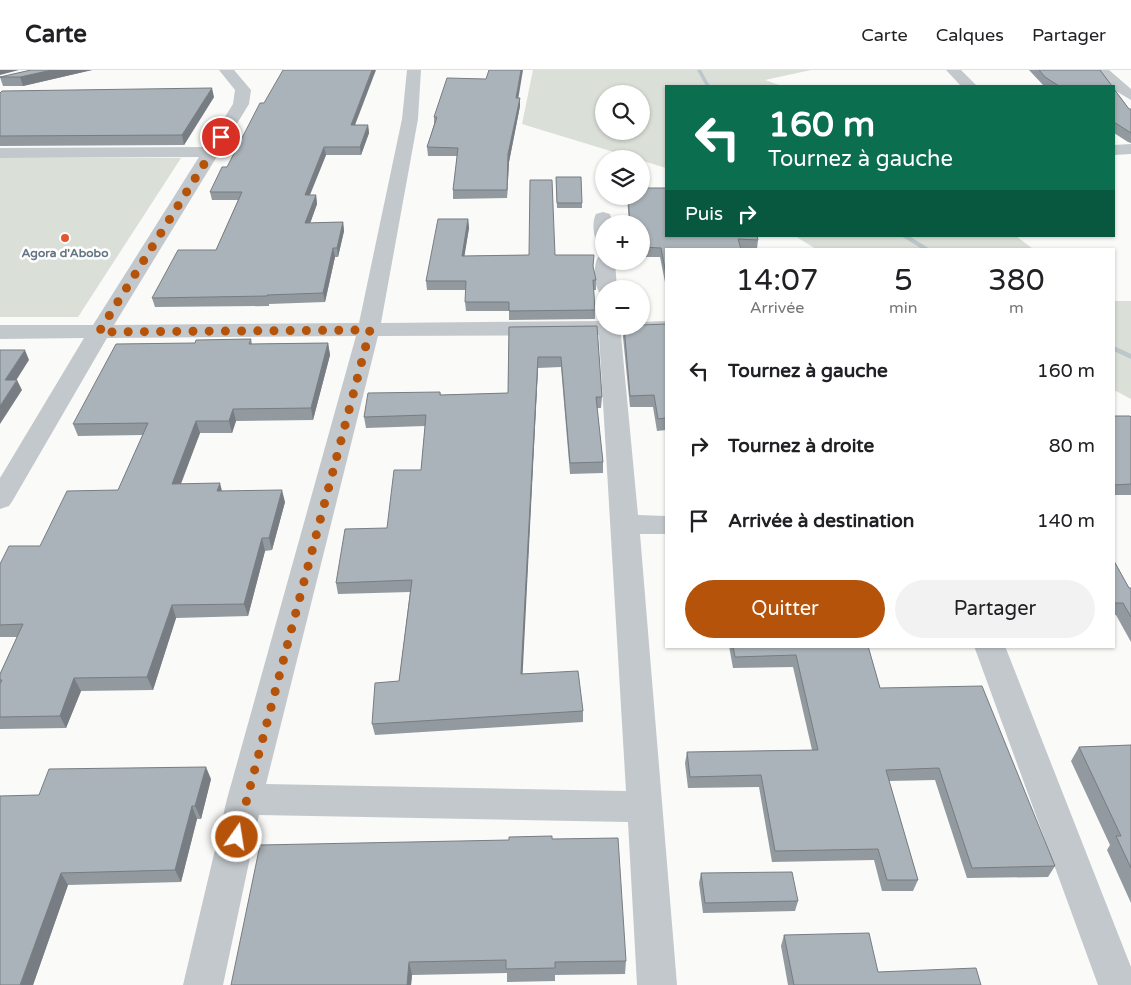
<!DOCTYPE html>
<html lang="fr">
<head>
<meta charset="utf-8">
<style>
	:root { --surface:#fff; --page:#f2f2f2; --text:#202124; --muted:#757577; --line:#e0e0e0; --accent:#b45309 }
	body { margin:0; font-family:"Varela Round",sans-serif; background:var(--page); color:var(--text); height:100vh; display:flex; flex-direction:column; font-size:19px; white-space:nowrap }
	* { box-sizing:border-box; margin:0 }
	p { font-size:16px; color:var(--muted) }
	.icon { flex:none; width:28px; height:28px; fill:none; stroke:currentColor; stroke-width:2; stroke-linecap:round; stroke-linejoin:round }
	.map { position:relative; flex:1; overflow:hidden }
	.side { position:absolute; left:665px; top:178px; width:450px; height:400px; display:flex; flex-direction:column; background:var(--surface); border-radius:0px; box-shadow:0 1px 4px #0004 }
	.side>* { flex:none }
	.guide { position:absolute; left:665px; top:15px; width:450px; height:152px; border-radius:0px; box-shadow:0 1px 4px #0004; background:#0b6e4f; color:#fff; overflow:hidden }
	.controls { position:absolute; left:595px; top:15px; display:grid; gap:10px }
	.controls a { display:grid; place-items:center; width:55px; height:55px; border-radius:50%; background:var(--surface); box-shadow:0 1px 4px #0004; font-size:25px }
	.pin { position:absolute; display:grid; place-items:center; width:42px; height:42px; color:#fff; margin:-21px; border:2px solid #fff; border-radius:50%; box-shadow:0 1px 5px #0007 }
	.me { position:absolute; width:55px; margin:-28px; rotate:13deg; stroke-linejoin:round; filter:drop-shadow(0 0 4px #0008) }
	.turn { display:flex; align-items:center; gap:18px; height:105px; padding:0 20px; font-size:22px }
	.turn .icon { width:65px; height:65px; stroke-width:2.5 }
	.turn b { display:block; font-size:35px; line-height:42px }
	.then { display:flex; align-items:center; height:48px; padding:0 20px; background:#0003; gap:10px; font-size:19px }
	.eta { display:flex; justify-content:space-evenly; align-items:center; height:85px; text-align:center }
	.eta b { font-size:30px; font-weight:600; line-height:35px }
	.primary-button { display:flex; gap:10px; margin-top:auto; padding:10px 20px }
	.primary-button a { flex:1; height:58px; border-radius:30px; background:var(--accent); color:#fff; font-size:20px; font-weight:600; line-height:58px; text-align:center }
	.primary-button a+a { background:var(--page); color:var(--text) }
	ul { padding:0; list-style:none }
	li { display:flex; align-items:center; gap:15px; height:75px; padding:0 20px }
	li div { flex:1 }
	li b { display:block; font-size:19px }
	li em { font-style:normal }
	header { display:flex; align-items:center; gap:30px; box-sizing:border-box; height:70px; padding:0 25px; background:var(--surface); border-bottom:1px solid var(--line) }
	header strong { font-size:24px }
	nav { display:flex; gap:28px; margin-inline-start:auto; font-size:18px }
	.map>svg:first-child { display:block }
	.green { fill:#dadfd7; fill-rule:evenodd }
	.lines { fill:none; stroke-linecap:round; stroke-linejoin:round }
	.stream { fill:#bbc7cb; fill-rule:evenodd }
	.minor { fill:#c3c8cc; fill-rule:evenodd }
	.wall { fill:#929a9f }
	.shaded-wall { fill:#777d82 }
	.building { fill:#aab3b9; stroke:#777d82 }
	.route { stroke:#b45309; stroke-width:9; stroke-dasharray:0 16.2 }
	.poi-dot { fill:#e4572e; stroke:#fff; stroke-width:2 }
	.labels { text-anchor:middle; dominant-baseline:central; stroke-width:5; stroke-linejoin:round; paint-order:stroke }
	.far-poi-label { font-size:12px; font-weight:bold; fill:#657683; stroke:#fff }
</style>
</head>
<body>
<header>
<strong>Carte</strong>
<nav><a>Carte</a><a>Calques</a><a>Partager</a></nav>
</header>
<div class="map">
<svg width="1131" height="915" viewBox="0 0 1131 915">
	<rect width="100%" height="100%" fill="#fafaf8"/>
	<g class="green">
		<path d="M533 0H811L765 10 782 16H666V98L522 54ZM604 24H641V61H604Z"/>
		<path d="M0 88H181L78 247H0Z"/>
		<path d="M795 166H1016L1033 179H816Z"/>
		<path d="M1114 231H1131V329L1114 320Z"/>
	</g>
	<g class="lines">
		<g class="stream">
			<path d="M697 0H701L710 16H706Z"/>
			<path d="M901 166H909L930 179H922Z"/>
			<path d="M1114 276 1131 284V289L1114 281Z"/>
		</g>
		<g class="minor">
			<path d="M219 0H234L251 20 249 34 114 255 359 253 402 49 407 0H421L418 49 381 253 604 251V256H641V252L666 251V265H621L638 445 666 446V464H640L677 915H637L628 752 259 745 223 915H183L227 729 356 266 107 268 13 430 9 436 0 439V408L84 268 0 269V255H93L199 87 0 88V78L206 77 233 34 235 20ZM599 265 626 721 266 714 378 266Z"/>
			<path d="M946 0H961L977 16H961Z"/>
			<path d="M1094 0H1109L1131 19V30L1114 20V16H1109Z"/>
			<path d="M1131 74V84L1114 85V75Z"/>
			<path d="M603 142 610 144 613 154H604V174L597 172C593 165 592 151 596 144Z"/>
			<path d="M604 185V191H615L617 219H604V224L600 223C594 216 593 195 598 187Z"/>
			<path d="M974 576H1005L1131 897V915H1098Z"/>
		</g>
	</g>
	<g class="wall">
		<path d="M31 0H92L23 16H3L0 7Z"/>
		<path d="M1029 0H1100L1112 16H1044Z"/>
		<path d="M1114 19 1129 39H1131V73L1128 72 1114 63Z"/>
		<path d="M0 23 214 27 184 75 0 76Z"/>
		<path d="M518 28H520V36L509 92 507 128 453 129V120L457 86H428L427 77 434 54V47Z"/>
		<path d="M355 55H368L369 63 361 85H326L310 125H316L317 134 310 153 343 152 344 161 338 187H335L325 232 269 234V236L155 237 152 228 216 180 238 130H212L210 122 227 97Z"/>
		<path d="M556 107 582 133V138H557Z"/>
		<path d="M627 126H641L758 170 757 179H666V217L660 187H641V154H629Z"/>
		<path d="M468 149 469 158 464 186 555 185 593 198 596 210V220H594L595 240V249L509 250V241H466L465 232 466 220H427L426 211Z"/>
		<path d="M666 254V360L657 361 653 337H630L623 267 624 256Z"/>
		<path d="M597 256 602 327 601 338H597L603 392V403L570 404 561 297 538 298 522 604 583 641V652L375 665 372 654 399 611 410 522 338 524 336 513 387 458 421 400 425 356 366 358 364 347 440 322 441 325 508 323 509 257Z"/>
		<path d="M251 269 252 274 328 273 330 285 313 350 236 351 232 363H200L181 414 285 432 272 480 265 481 248 546 176 548 153 620 81 621 66 658 0 659V604L17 567H0V494L40 476 118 420 143 365 78 366 73 354 195 273Z"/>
		<path d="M1114 346 1131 347V425H1114Z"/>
		<path d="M1114 491 1129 518H1131V572L1116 545H1114Z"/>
		<path d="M729 576H868L880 618 1055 796 1048 807 967 808 935 710 889 711 918 810 913 821H882L874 790 772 792 759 717 688 718 685 693 687 682 812 680 793 597 733 598Z"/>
		<path d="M1131 675V833L1107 780 1110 775 1071 691 1079 677Z"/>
		<path d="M211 709 201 749H197L181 812 68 815 33 915 39 725Z"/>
		<path d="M552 769 626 891 625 904 555 905V911L507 912V903L412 905 411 915H231Z"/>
		<path d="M701 803 798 831 795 841 703 843 699 813Z"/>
		<path d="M784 865 878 902 981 915H788L781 876Z"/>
	</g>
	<g class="shaded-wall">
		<path d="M0 0H19L0 5Z"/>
		<path d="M52 0H92L23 16 20 7Z"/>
		<path d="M372 0H376L352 63 351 55Z"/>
		<path d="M521 0H523L517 36 516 28Z"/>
		<path d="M212 18 214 27 184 75 182 65Z"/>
		<path d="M520 28V36L509 92 507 128 508 84Z"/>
		<path d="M368 55 369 63 361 85 360 77Z"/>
		<path d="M324 77 326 85 306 134 305 125Z"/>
		<path d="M316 125 317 134 307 162 305 153Z"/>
		<path d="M468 149 469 158 463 195 462 186Z"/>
		<path d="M343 152 344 161 338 187 337 178Z"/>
		<path d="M333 178 335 187 325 232 323 223Z"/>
		<path d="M328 273 330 285 313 350 311 338Z"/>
		<path d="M25 280 29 290 10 320 5 310Z"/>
		<path d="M538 287V298L522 616 521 604Z"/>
		<path d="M17 310 22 320 0 354V336Z"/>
		<path d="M233 339 236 351 232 363 229 351Z"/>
		<path d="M196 351 200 363 176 426 172 414Z"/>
		<path d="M220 413 223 425 217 421Z"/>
		<path d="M282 420 285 432 272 480 269 468Z"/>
		<path d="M262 468 265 481 248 546 244 534Z"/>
		<path d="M172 535 176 548 153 620 147 607Z"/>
		<path d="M74 608 81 621 66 658 60 646Z"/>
		<path d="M206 697 211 709 201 749 195 736Z"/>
		<path d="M192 736 197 749 181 812 175 800Z"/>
		<path d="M61 803 68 815 33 915H20Z"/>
		<path d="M409 892 412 905 411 915H407Z"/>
	</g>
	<g class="building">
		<path d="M31 0H52L20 7H0Z"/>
		<path d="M283 0H372L351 55H368L360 77H324L305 125H316L305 153 343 152 337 178H333L323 223 267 225V226L152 228 178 180H216L242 122H210L222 97H227L260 33H264Z"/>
		<path d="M489 0H521L516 28H520L508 84 507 120H453L458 78 427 77 437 47H434L447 8 486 9Z"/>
		<path d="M1039 0H1100L1112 16H1059L1045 7Z"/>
		<path d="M212 18 182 65 0 66V23L2 21Z"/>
		<path d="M1114 19 1129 39H1131V63L1114 52Z"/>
		<path d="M556 107H581L582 133H557Z"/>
		<path d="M530 110H552L555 185H594L593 196 596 210H593L595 240 509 241V232H465L466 211H426L438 149H468L462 186 529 185Z"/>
		<path d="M641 118H666V166H757L758 170 738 169 741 179H666V204L661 178 641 177V154H630L628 126H641Z"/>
		<path d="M666 254V348L658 349 654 325 630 326 624 256H641V255Z"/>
		<path d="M597 256 602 327H596L603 392 570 393 561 287H538L521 604 578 601 583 641 372 654 375 613 399 611 412 510 336 513 345 459 387 458 394 400H421L426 345 364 347 368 323 440 322V325L508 323 509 257Z"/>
		<path d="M251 269 249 274 328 273 311 338 233 339 229 351H196L172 414 220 413 217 421 282 420 269 468H262L244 534 172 535 147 607 74 608 60 646 0 647V614L2 610H0V604L23 554 0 555V494L9 476H40L67 421 118 420 148 353 73 354 116 274 195 273 196 270Z"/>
		<path d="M0 280H25L5 310H17L0 336Z"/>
		<path d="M1114 346H1130L1131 347V414L1114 415Z"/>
		<path d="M1114 491 1129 518H1131V547L1123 533H1114Z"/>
		<path d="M733 576H868L880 618 982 616 1055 796 972 798 939 698 886 700 918 810H887L878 779 775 781 761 705 690 707 687 682 818 680 796 585 735 587Z"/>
		<path d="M1131 675V798L1116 766H1121L1079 677Z"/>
		<path d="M206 697 195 736H192L175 800 61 803 20 915H0V726L39 725 49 699Z"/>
		<path d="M552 766V769L618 768 626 891 555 892V898L506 899V890L409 892 407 915H231L260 775 509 770V767Z"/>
		<path d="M792 802 798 831 705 833 701 803Z"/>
		<path d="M869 863 878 902 976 898 981 915H794L784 865Z"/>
	</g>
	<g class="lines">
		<path class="route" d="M221 67 99 262 370 260 237 767"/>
	</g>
	<circle class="poi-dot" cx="65" cy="168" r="5"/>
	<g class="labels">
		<g class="far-poi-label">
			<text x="65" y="183">Agora d'Abobo</text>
		</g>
	</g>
</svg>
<div class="controls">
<a><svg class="icon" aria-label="search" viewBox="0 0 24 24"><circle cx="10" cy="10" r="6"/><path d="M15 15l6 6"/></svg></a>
<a><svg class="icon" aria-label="layers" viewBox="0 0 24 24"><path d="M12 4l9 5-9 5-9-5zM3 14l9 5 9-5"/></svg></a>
<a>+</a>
<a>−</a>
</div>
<div class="pin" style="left:221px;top:67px;background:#d93025"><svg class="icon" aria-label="arrive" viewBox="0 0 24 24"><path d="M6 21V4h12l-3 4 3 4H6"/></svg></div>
<svg class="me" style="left:237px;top:767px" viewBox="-20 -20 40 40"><circle r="17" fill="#b45309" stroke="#fff" stroke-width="3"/><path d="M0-11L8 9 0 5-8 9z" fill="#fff"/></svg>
<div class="guide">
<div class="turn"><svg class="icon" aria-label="left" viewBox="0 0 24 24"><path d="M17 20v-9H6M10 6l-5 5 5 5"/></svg><div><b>160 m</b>Tournez à gauche</div></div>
<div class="then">Puis<svg class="icon" aria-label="right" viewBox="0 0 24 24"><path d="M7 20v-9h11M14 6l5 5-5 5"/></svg></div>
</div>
<section class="side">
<div class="eta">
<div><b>14:07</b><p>Arrivée</p></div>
<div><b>5</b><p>min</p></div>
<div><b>380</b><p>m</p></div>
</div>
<ul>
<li><svg class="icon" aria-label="left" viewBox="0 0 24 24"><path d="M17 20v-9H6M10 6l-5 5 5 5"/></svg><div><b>Tournez à gauche</b></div><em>160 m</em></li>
<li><svg class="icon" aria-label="right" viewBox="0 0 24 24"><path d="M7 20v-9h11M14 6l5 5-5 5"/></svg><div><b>Tournez à droite</b></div><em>80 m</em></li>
<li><svg class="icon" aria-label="arrive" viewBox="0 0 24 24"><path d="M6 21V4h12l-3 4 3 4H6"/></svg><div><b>Arrivée à destination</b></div><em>140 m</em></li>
</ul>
<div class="primary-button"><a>Quitter</a><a>Partager</a></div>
</section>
</div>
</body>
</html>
